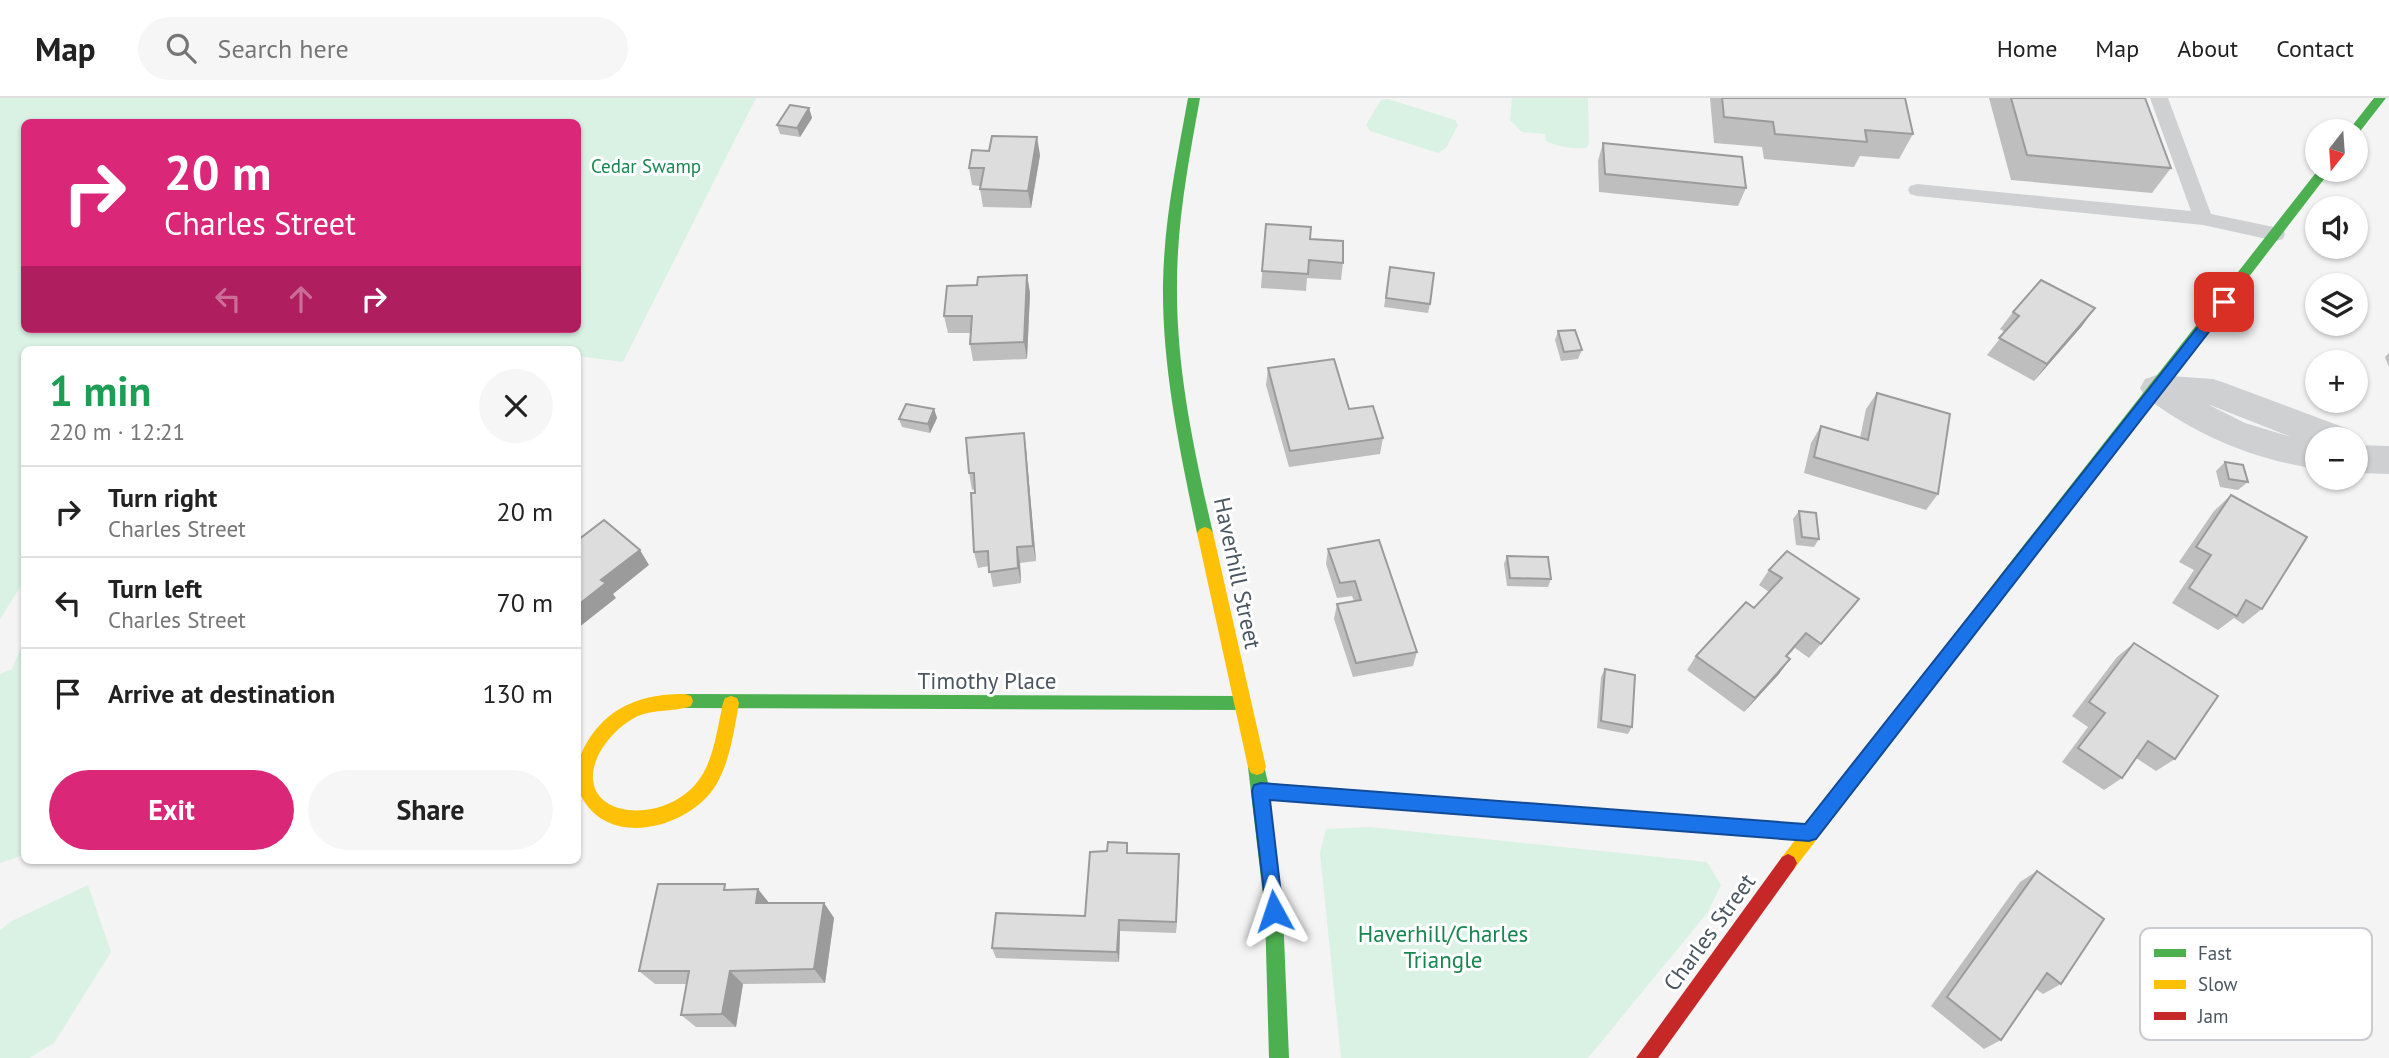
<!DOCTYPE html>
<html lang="en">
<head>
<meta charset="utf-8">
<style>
	:root { --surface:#fff; --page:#f6f6f6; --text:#222; --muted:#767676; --line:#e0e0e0; --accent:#db2777 }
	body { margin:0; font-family:"PT Sans",sans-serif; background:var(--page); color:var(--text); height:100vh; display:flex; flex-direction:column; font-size:26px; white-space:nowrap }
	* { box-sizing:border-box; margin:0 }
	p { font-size:23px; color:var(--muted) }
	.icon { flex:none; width:38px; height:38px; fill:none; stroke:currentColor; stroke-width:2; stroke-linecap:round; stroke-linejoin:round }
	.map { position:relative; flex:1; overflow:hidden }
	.sheet { position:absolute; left:21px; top:248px; width:560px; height:518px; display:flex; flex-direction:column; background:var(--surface); border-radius:10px; box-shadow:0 2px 5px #0004 }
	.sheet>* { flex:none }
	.banner { position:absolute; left:21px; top:21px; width:560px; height:214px; border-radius:10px; box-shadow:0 2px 5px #0004; background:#db2777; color:#fff; overflow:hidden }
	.needle { width:46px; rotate:197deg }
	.buttons { position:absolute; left:2305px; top:21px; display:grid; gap:14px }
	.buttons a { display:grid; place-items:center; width:63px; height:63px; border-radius:50%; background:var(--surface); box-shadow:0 2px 5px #0004; font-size:35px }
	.pin { position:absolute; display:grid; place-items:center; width:60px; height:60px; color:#fff; margin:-30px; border-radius:14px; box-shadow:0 4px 10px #0006 }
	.me { position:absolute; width:77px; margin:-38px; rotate:355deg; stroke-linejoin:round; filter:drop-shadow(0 0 5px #0008) }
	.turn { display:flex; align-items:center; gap:24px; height:147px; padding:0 28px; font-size:32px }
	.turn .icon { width:91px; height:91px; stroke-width:2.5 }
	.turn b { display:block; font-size:49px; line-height:60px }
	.lanes { display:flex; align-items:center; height:66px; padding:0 28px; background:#0003; justify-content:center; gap:35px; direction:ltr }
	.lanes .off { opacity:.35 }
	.round { display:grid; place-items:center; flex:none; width:74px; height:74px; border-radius:37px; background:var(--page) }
	.head { display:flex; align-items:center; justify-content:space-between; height:119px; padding:0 28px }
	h1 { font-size:42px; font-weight:700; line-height:52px; color:#1e9e55 }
	.cta { display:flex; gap:14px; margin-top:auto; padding:14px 28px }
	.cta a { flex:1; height:80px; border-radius:42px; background:var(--accent); color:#fff; font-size:28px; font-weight:700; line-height:80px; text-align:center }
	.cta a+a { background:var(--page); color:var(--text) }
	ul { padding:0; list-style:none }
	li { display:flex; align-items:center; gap:21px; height:91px; padding:0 28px; border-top:2px solid var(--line) }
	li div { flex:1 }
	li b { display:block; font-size:26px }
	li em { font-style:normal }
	header { display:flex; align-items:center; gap:42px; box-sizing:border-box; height:98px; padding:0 35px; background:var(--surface); border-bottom:2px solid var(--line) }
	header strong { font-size:33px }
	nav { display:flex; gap:38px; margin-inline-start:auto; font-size:24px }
	.search { width:490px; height:63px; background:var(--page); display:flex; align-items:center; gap:18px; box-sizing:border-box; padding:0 24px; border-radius:38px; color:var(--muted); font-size:26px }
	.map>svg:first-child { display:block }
	.green { fill:#d9f2e3; fill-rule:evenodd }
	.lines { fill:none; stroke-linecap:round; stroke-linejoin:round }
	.lane { fill:#ced0d2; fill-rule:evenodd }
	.street { fill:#ced0d2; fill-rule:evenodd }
	.fast { fill:#4caf50; fill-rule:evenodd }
	.slow { fill:#ffc107; fill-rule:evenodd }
	.jam { fill:#c62828; fill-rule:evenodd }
	.wall { fill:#bebebf }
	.shaded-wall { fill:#9b9b9b }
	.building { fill:#ddddde; stroke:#9b9b9b; stroke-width:2 }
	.route { fill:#1a73e8; stroke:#114b97; stroke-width:2 }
	.labels { text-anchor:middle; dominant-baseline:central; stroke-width:6; stroke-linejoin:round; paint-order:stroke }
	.far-park-label { font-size:19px; fill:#17864f; stroke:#fff }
	.street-label { font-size:23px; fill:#4a5661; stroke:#fff }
	.park-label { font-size:23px; fill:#17864f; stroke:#fff }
	.key { fill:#fff; stroke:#c9ccd0; stroke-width:2 }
	.key-label { font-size:19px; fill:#4a5661 }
</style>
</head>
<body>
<header>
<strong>Map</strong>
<div class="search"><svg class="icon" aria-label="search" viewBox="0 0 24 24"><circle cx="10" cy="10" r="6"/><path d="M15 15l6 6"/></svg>Search here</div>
<nav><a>Home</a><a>Map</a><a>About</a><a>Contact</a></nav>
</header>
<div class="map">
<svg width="2389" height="960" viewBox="0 0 2389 960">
	<rect width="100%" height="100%" fill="#f4f4f4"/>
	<g class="green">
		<path d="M0 0H756L623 264 578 258V252L511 250 24 252V483L0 521ZM24 24H578V231H24Z"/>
		<path d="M1512 0H1588L1589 46 1586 50C1574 51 1557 49 1546 43L1545 36 1522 34 1510 22Z"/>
		<path d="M1388 1 1455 22 1458 27 1446 50 1438 55 1370 33 1366 27 1381 2Z"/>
		<path d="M24 542V757L0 765V576L12 571Z"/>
		<path d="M1369 729 1707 764 1721 787 1708 814 1588 960H1341L1320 755 1326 731Z"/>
		<path d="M88 787 111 854 54 945 29 960H0V832L12 823Z"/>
	</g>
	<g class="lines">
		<path class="lane" d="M2150 0H2168L2211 116 2283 131 2285 136 2283 141 2276 143 2203 127 1917 98 1910 96 1908 92 1910 88 1917 86 2191 113Z"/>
		<g class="street">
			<path d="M2157 277 2213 281 2225 285 2348 331 2353 341H2317V371C2252 361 2198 338 2145 299L2140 290 2145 281ZM2209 307H2210L2291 339 2245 325Z"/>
			<path d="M2356 347 2389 348V376L2356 375Z"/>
		</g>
		<g class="fast">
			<path d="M1188 0H1200C1189 61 1177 123 1177 186 1176 270 1194 353 1213 435L1210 439H1200L1197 435C1180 353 1162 270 1163 186 1164 123 1177 61 1188 0Z"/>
			<path d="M2374 0H2386L2358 36 2348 33Z"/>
			<path d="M2318 72H2331L2010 490H1998L1996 485 1998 480Z"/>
			<path d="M685 596 1243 598 1249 600 1251 605 1249 610 1243 612 685 610 679 608 677 603 679 598Z"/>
			<path d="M1257 661 1263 663 1268 685 1809 727 1815 729 1818 735 1815 741 1809 743 1270 702 1283 815 1289 960H1269L1265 815 1248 669 1251 663Z"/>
		</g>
		<g class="slow">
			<path d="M1205 429 1210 431 1213 435 1266 669 1263 675 1257 677 1251 675 1248 669 1197 435 1200 431Z"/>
			<path d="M2004 478 2010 480 2012 485 2010 490 1794 771 1788 774 1782 771 1779 765 1782 759 1998 480Z"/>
			<path d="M685 596 691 598 693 603 691 608C672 615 652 610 634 620 620 628 608 640 600 654 564 722 674 734 705 672 715 652 718 627 723 605L725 600 731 598 737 600 739 605C734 633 730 663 716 687 691 728 614 751 584 703 562 669 595 621 627 607 646 598 665 596 685 596Z"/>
		</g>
		<path class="jam" d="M1788 756 1794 759 1797 765 1794 771 1658 960H1636L1782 759Z"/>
	</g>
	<g class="wall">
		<path d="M1710 0H1905L1913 36 1899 61 1860 58 1854 69 1764 61 1762 49 1714 45Z"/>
		<path d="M1989 0H2145L2171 70 2152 95 2011 82Z"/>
		<path d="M809 10 812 20 800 39 780 36 777 27Z"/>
		<path d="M1603 45 1746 90 1738 108 1599 94 1598 63Z"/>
		<path d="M1040 57 1031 110 983 109 980 91V88L972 87 969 70Z"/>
		<path d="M1266 126 1343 165 1341 182 1307 180 1306 193 1261 190Z"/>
		<path d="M1390 169 1430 206 1428 215 1384 209Z"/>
		<path d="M1027 177 1030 195 1027 261 973 263 970 246 971 235H948L944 218 977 187Z"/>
		<path d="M2013 214 2082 228 2034 283 1987 257 2005 234 2000 231Z"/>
		<path d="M1558 233 1582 252 1578 261 1561 263 1555 242Z"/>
		<path d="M2389 255V269L2385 259Z"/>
		<path d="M1268 270 1349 311 1383 340 1380 356 1289 369 1266 287Z"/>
		<path d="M1877 295 1938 396 1926 412 1804 375 1811 345 1821 328 1860 340 1866 311Z"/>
		<path d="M934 311 937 320 930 335 902 329 899 321Z"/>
		<path d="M1024 335 1026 351 1036 463 1020 465 1021 485 993 489 989 468 978 470 974 454 975 391 972 392 969 375Z"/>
		<path d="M2225 364 2248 384 2238 392 2220 389 2216 373Z"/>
		<path d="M2231 397 2262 511 2243 526 2234 520 2218 532 2172 505 2194 472 2179 464 2214 413Z"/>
		<path d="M1799 413 1819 441 1814 449 1796 447 1793 421Z"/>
		<path d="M1328 451 1417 554 1413 568 1353 579 1334 521 1337 506 1354 503 1352 498 1337 500 1326 466Z"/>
		<path d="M1507 458 1551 481 1548 489 1507 488 1504 466Z"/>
		<path d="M1769 472 1859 501 1809 560 1795 550 1787 559 1779 576 1744 614 1687 572 1696 558 1754 510 1769 494 1759 487Z"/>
		<path d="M2134 545 2175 661 2156 673 2136 660 2122 680 2104 692 2062 664 2088 629 2072 618 2117 559Z"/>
		<path d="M1605 571 1632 629 1628 636 1597 630 1601 579Z"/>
		<path d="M1127 745 1128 755 1179 768 1176 835 1120 833 1119 864 996 860 992 850 1085 818Z"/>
		<path d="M2037 773 2061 886 2043 896 2036 891 2001 942 1984 951 1931 908 2020 784Z"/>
		<path d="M730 792 769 805H824L834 820 825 885 743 886 736 929H696L681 917 687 886H655L639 873Z"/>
	</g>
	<g class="shaded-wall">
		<path d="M809 10 812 20 800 39 797 30Z"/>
		<path d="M1037 39 1040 57 1031 110 1028 93Z"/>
		<path d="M1027 177 1030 195 1027 261 1024 244Z"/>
		<path d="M2095 210 2082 228 2034 283 2047 266Z"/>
		<path d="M934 311 937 320 930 335 928 326Z"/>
		<path d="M1024 335 1026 351 1036 463 1033 448Z"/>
		<path d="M1017 449 1020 465 1021 485 1018 470Z"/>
		<path d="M640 452 649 467 613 496 616 500 578 530V507L601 482Z"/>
		<path d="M1790 561 1779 576 1744 614 1755 600Z"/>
		<path d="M1179 756V768L1176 835V824Z"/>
		<path d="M758 791 770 806 756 805Z"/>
		<path d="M824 805 834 820 825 885 814 871Z"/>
		<path d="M1119 822 1120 833 1119 864 1117 854Z"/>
		<path d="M730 873 743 886 736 929 722 916Z"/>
	</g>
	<g class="building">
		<path d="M1722 0H1905L1913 36 1865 32 1867 44 1775 36 1773 24 1724 19Z"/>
		<path d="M2011 0H2145L2171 70 2027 57Z"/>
		<path d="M790 7 809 10 797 30 777 27Z"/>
		<path d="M992 38 1037 39 1028 93 980 91 984 70H969L972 52 989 53Z"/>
		<path d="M1603 45 1742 59 1746 90 1605 76Z"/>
		<path d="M1266 126 1311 129 1310 141 1343 143V165L1309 162 1308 176 1262 173Z"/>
		<path d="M1390 169 1434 175 1430 206 1386 200Z"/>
		<path d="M1027 177 1024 244 970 246 972 218H944L947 188 977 187 978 179Z"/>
		<path d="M2041 182 2095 210 2047 266 1999 240 2019 218 2013 214Z"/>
		<path d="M1575 232 1582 252 1564 254 1558 233Z"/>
		<path d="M1334 261 1349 311 1373 308 1383 340 1290 353 1268 270Z"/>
		<path d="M1877 295 1950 316 1938 396 1814 359 1821 328 1868 342Z"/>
		<path d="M906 306 934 311 928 326 899 321Z"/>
		<path d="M1024 335 1033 448 1017 449 1018 470 989 474 988 453 974 454 971 395H975L974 375H969L966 340Z"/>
		<path d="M2225 364 2243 367 2248 384 2229 381Z"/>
		<path d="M2231 397 2307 439 2262 511 2246 502 2237 518 2189 490 2211 457 2196 449Z"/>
		<path d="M1799 413 1816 415 1819 441 1802 439Z"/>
		<path d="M604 422 640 452 601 482 606 485 578 507V442Z"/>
		<path d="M1379 442 1417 554 1356 565 1337 506 1361 502 1355 483 1340 485 1328 451Z"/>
		<path d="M1787 453 1859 501 1821 546 1806 535 1786 558 1790 561 1755 600 1696 558 1746 504 1754 510 1782 480 1769 472Z"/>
		<path d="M1507 458 1548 459 1551 481 1510 480Z"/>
		<path d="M2134 545 2218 598 2175 661 2148 643 2122 680 2078 650 2105 615 2089 604Z"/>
		<path d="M1605 571 1635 577 1632 629 1601 623Z"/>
		<path d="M1108 744 1127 745V755L1179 756 1176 824 1119 822 1117 854 992 850 996 815 1085 818 1090 754 1107 753Z"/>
		<path d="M2037 773 2104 821 2061 886 2047 875 2001 942 1947 899Z"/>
		<path d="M658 786H725L724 792 758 791 756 805H824L814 871 730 873 722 916 681 917 689 873H639Z"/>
	</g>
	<path class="route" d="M2224 199 2229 201V208L1816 741 1809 743 1270 702 1283 813 1280 819 1274 822 1267 819 1252 693 1254 687 1261 685 1805 726 2220 201Z"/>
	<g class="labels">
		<g class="far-park-label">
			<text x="646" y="68">Cedar Swamp</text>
		</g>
		<g class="street-label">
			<text transform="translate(1238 475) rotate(78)">Haverhill Street</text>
			<text x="987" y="582">Timothy Place</text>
			<text transform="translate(1709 834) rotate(-54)">Charles Street</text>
		</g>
		<g class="park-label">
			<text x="1443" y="835">Haverhill/Charles<tspan x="1443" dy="26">Triangle</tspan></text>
		</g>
	</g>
	<rect x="2140" y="830" width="232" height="112" rx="10" class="key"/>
	<rect x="2154" y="851" width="32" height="8" fill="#4caf50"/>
	<rect x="2154" y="882" width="32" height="9" fill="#ffc107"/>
	<rect x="2154" y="914" width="32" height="8" fill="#c62828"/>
	<g class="key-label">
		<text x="2198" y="862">Fast</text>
		<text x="2198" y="893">Slow</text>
		<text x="2198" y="925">Jam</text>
	</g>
</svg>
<div class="buttons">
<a><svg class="needle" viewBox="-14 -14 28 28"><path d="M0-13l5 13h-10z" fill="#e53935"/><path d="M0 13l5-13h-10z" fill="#767676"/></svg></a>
<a><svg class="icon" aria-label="sound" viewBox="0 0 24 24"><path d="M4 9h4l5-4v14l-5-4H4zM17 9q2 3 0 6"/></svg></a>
<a><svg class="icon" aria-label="layers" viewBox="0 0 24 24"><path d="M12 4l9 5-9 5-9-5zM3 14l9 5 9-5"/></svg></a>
<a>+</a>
<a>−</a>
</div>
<div class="pin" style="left:2224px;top:204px;background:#d93025"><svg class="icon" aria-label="arrive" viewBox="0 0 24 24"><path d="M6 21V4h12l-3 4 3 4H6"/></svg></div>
<svg class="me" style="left:1274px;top:813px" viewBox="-20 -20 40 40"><path d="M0-17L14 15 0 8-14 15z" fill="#1a73e8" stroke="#fff" stroke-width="4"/></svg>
<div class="banner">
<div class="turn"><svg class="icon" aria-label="right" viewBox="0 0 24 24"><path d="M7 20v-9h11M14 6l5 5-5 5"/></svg><div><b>20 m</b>Charles Street</div></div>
<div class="lanes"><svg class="icon off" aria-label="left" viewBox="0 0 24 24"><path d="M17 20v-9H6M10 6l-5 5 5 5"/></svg><svg class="icon off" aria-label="ahead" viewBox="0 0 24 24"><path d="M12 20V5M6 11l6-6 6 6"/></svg><svg class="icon" aria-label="right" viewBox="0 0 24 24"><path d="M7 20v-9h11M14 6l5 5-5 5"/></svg></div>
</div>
<section class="sheet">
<div class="head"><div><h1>1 min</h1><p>220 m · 12:21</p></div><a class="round"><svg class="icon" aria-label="close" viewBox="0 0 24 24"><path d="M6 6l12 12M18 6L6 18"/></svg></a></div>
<ul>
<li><svg class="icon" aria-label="right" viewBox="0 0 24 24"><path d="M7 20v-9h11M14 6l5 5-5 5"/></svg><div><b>Turn right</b><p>Charles Street</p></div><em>20 m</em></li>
<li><svg class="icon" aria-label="left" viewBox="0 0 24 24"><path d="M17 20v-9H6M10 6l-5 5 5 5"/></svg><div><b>Turn left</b><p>Charles Street</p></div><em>70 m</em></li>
<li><svg class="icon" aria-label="arrive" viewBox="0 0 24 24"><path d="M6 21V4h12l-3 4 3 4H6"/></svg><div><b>Arrive at destination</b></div><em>130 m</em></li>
</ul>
<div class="cta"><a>Exit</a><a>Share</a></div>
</section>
</div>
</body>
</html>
